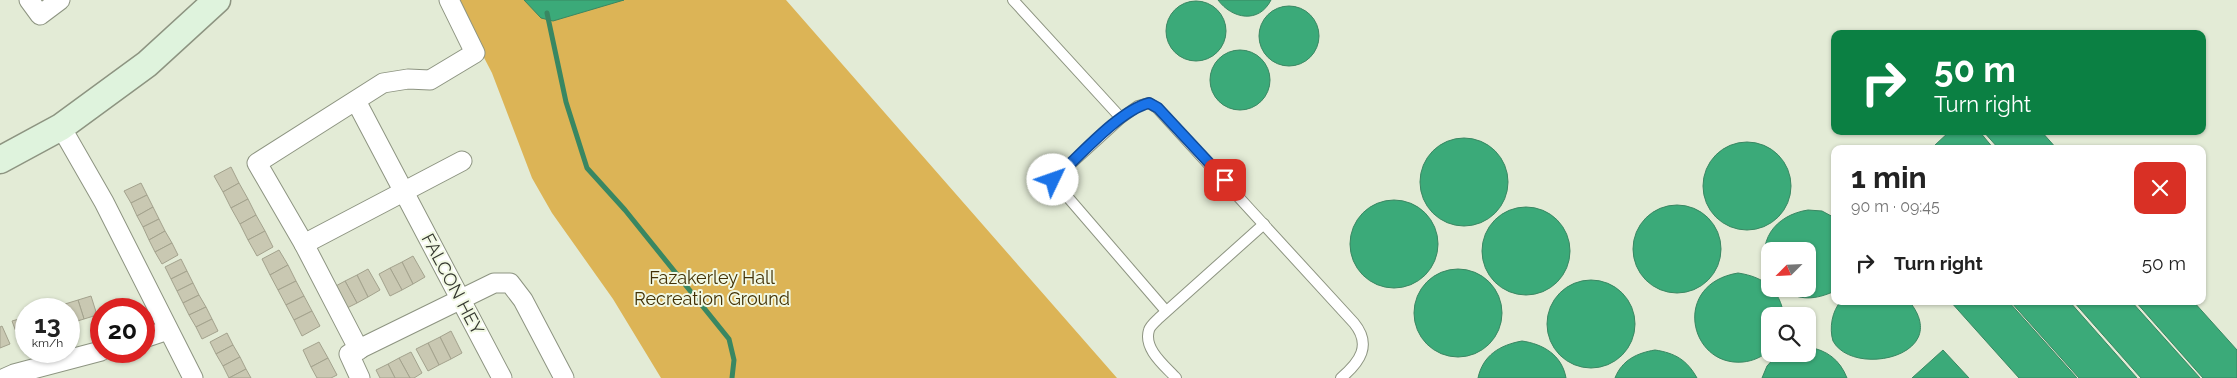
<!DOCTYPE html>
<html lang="en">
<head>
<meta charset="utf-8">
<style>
	:root { --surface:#fff; --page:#f2f2f2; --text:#222; --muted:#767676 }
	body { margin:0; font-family:Raleway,sans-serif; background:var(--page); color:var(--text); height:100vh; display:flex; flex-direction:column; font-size:19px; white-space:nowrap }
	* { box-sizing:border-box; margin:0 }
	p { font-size:16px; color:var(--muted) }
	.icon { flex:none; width:28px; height:28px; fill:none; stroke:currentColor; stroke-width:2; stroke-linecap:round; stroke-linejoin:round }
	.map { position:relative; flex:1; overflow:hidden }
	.details { position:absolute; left:1831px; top:145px; width:375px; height:160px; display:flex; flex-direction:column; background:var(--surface); border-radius:10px; box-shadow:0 1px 4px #0004 }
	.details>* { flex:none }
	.hud { position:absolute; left:1831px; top:30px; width:375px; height:105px; border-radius:10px; box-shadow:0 1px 4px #0004; background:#0b8043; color:#fff; overflow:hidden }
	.needle { width:32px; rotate:246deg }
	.buttons { position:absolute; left:1761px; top:242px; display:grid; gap:10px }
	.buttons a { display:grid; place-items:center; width:55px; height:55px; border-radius:10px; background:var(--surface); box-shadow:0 1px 4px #0004; font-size:25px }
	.speed { position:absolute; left:15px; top:298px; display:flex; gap:10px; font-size:25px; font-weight:700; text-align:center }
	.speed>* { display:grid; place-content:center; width:65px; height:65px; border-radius:50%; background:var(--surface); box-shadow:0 1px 4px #0004; line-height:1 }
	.speed small { font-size:12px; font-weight:400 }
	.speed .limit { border:8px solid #d22; background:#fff; color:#111 }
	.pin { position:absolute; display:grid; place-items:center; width:42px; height:42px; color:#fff; margin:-21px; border-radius:10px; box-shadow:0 2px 8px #0006 }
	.me { position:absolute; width:55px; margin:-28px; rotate:48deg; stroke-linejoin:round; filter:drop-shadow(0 0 4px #0008) }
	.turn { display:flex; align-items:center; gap:18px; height:105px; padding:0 20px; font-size:22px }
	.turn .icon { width:65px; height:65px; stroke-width:2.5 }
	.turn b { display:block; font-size:35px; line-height:42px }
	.round { display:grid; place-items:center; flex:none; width:52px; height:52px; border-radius:10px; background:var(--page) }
	.overview { display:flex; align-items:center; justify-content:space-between; height:85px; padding:0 20px }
	h1 { font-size:30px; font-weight:700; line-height:38px }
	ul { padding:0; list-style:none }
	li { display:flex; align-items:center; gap:15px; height:65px; padding:0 20px }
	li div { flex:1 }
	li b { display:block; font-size:19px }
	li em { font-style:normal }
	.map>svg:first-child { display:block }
	.green { fill:#dcb456 }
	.water { fill:#3baa79; stroke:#398762 }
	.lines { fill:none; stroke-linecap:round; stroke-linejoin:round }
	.stream { stroke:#398762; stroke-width:5 }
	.building { fill:#c9c8b2; stroke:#a3a28d }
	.lane-casing { stroke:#8d9481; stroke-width:12 }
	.street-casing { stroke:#8d9481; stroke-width:21 }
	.secondary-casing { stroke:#8d9481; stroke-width:29 }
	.lane { stroke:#fff; stroke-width:10 }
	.street { stroke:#fff; stroke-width:19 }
	.secondary { stroke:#dff3dd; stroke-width:26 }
	.route-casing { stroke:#114b97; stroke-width:12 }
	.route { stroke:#1a73e8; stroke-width:9 }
	.labels { text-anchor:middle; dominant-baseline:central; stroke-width:4; stroke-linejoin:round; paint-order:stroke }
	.park-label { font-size:18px; fill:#423105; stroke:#f1f8e3 }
	.street-label { font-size:18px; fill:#33362e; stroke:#f1f8e3 }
</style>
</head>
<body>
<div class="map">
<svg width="2237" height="378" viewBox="0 0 2237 378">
	<rect width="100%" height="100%" fill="#e3ebd6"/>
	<path class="green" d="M454 0H786L1117 378H661L613 299 552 213 532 178 492 73Z"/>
	<g class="water">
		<path d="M524 0H624L553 21 541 18Z"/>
		<path d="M1218 0H1271C1259 24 1232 19 1218 0Z"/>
		<circle cx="1196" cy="31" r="30"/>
		<circle cx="1289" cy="36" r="30"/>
		<circle cx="1240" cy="80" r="30"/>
		<path d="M1950 131H1979L1994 149H1937L1934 146Z"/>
		<path d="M1983 131H2041L2057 149H1999Z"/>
		<circle cx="1464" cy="182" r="44"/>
		<circle cx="1747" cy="186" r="44"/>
		<circle cx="1394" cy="244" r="44"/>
		<circle cx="1677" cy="249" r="44"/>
		<circle cx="1526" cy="251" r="44"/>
		<path d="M1808 210 1822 211 1835 218V291C1815 300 1800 301 1781 289H1808V251H1770V276C1754 242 1775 215 1808 210Z"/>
		<circle cx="1458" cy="313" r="44"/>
		<path d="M1738 273C1765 277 1780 290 1784 316H1770V350C1762 357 1753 361 1743 362 1689 367 1671 284 1738 273Z"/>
		<circle cx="1591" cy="324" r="44"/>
		<path d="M1841 301H1909C1954 356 1853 378 1833 341 1829 328 1832 311 1841 301Z"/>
		<path d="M1950 301H2008L2077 378H2019Z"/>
		<path d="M2010 301H2069L2137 378H2079Z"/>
		<path d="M2073 301H2131L2200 378H2141Z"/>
		<path d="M2135 301H2193L2237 350V378H2203Z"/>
		<path d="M1522 341C1543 344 1562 355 1566 378H1478C1483 355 1500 345 1522 341Z"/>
		<path d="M1808 347C1827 350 1840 360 1847 378H1762L1767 366 1777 355 1808 354Z"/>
		<path d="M1655 350C1675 353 1687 360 1697 378H1615C1622 360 1637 353 1655 350Z"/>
		<path d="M1943 350 1969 378H1912Z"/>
	</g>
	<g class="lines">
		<path class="stream" d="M547 13 566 102 587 168 625 210 729 339 734 360 732 378"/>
	</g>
	<g class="building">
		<path d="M231 167 239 183 223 192 214 176Z"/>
		<path d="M141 183 147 195 131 203 124 191Z"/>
		<path d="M239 183 248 199 231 208 223 192Z"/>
		<path d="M147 195 153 207 137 216 131 203Z"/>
		<path d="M248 199 256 215 240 224 231 208Z"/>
		<path d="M153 207 159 219 143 227 137 216Z"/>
		<path d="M256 215 265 231 248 240 240 224Z"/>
		<path d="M159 219 165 231 149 240 143 227Z"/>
		<path d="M165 231 172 243 155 252 149 240Z"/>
		<path d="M265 231 273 247 257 256 248 240Z"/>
		<path d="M172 243 178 255 162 264 155 252Z"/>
		<path d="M279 250 288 265 270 275 262 259Z"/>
		<path d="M413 256 425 277 413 284 402 262Z"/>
		<path d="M181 259 187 271 171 279 165 267Z"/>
		<path d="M402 262 413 284 402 290 390 268Z"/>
		<path d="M288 265 296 281 278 290 270 275Z"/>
		<path d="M390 268 402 290 390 296 379 274Z"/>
		<path d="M368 269 380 290 368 297 357 275Z"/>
		<path d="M187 271 193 283 177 291 171 279Z"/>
		<path d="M357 275 368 297 357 303 345 281Z"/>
		<path d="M296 281 304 296 286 305 278 290Z"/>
		<path d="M345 281 357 303 345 309 334 287Z"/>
		<path d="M193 283 199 295 183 303 177 291Z"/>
		<path d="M199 295 206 307 189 315 183 303Z"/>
		<path d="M91 296 97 315 84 319 78 300Z"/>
		<path d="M304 296 312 311 294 320 286 305Z"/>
		<path d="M78 300 84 319 71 323 69 309H66L65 304Z"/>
		<path d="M65 304 66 309 51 308Z"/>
		<path d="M206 307 212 319 196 327 189 315Z"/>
		<path d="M312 311 320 326 302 336 294 320Z"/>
		<path d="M26 317V338L19 340 12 321Z"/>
		<path d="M212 319 218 331 202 339 196 327Z"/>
		<path d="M2 326 10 344 0 348V327Z"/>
		<path d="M451 331 462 353 451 359 440 337Z"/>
		<path d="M227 333 233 345 216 354 210 342Z"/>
		<path d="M440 337 451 359 439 365 428 343Z"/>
		<path d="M319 342 328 358 311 367 303 350Z"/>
		<path d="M428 343 439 365 428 371 416 349Z"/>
		<path d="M233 345 240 357 223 366 216 354Z"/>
		<path d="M411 352 422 373 414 378H410L399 358Z"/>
		<path d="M240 357 246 369 229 378 223 366Z"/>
		<path d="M328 358 337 375 331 378H317L311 367Z"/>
		<path d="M399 358 410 378H395L388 364Z"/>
		<path d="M388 364 395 378H380L376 370Z"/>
		<path d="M246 369 251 378H229Z"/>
	</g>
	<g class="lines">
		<defs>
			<g id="lane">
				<path d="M1013 0 1121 118 1138 106 1149 103 1157 108 1354 323C1372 345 1360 362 1341 378"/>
				<path d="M1121 118 1053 180 1166 311"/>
				<path d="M1176 378C1165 366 1143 349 1149 330 1150 326 1156 321 1159 318L1264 224"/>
			</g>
			<g id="street">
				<path d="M29 0 40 15 60 0"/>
				<path d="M356 101 502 378"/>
				<path d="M61 127 104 202 193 378"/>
				<path d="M304 244 462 161"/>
				<path d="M144 338 168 330"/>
				<path d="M359 350 304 244 257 163 383 83 408 79 430 80 475 53 449 0"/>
				<path d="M5 378 14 374 101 351"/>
				<path d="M360 378 349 354 494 283H510L523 300 564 378"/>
			</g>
			<path id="secondary" d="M0 160 61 127 147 64 217 0"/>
		</defs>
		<use href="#lane" class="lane-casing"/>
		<use href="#street" class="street-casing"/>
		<use href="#secondary" class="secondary-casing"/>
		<use href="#lane" class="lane"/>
		<use href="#street" class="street"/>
		<use href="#secondary" class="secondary"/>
	</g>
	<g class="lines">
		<defs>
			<path id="route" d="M1053 180C1078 158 1118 111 1149 103L1158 108 1225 180"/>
		</defs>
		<use href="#route" class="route-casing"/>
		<use href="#route" class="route"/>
	</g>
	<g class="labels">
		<g class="park-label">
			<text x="712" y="277">Fazakerley Hall<tspan x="712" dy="21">Recreation Ground</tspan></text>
		</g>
		<g class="street-label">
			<text transform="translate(453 284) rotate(62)">FALCON HEY</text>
		</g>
	</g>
</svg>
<div class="buttons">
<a><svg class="needle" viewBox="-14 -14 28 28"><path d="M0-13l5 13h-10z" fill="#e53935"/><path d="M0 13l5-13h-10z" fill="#767676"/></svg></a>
<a><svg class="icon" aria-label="search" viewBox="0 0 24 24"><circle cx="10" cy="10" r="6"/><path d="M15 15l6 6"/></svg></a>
</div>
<div class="speed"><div>13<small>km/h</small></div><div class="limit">20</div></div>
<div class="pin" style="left:1225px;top:180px;background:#d93025"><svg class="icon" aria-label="arrive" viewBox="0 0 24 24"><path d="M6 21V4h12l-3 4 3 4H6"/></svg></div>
<svg class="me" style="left:1053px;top:180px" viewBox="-20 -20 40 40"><circle r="19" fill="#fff"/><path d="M0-13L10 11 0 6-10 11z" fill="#1a73e8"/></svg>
<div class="hud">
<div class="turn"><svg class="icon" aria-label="right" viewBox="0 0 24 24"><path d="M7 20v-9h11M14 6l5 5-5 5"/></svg><div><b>50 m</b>Turn right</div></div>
</div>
<section class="details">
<div class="overview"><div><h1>1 min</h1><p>90 m · 09:45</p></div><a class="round" style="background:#d93025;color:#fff"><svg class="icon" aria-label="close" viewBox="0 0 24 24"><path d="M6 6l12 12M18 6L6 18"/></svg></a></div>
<ul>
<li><svg class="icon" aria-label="right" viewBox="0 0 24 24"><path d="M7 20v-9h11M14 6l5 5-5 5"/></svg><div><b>Turn right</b></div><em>50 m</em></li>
</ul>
</section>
</div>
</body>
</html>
